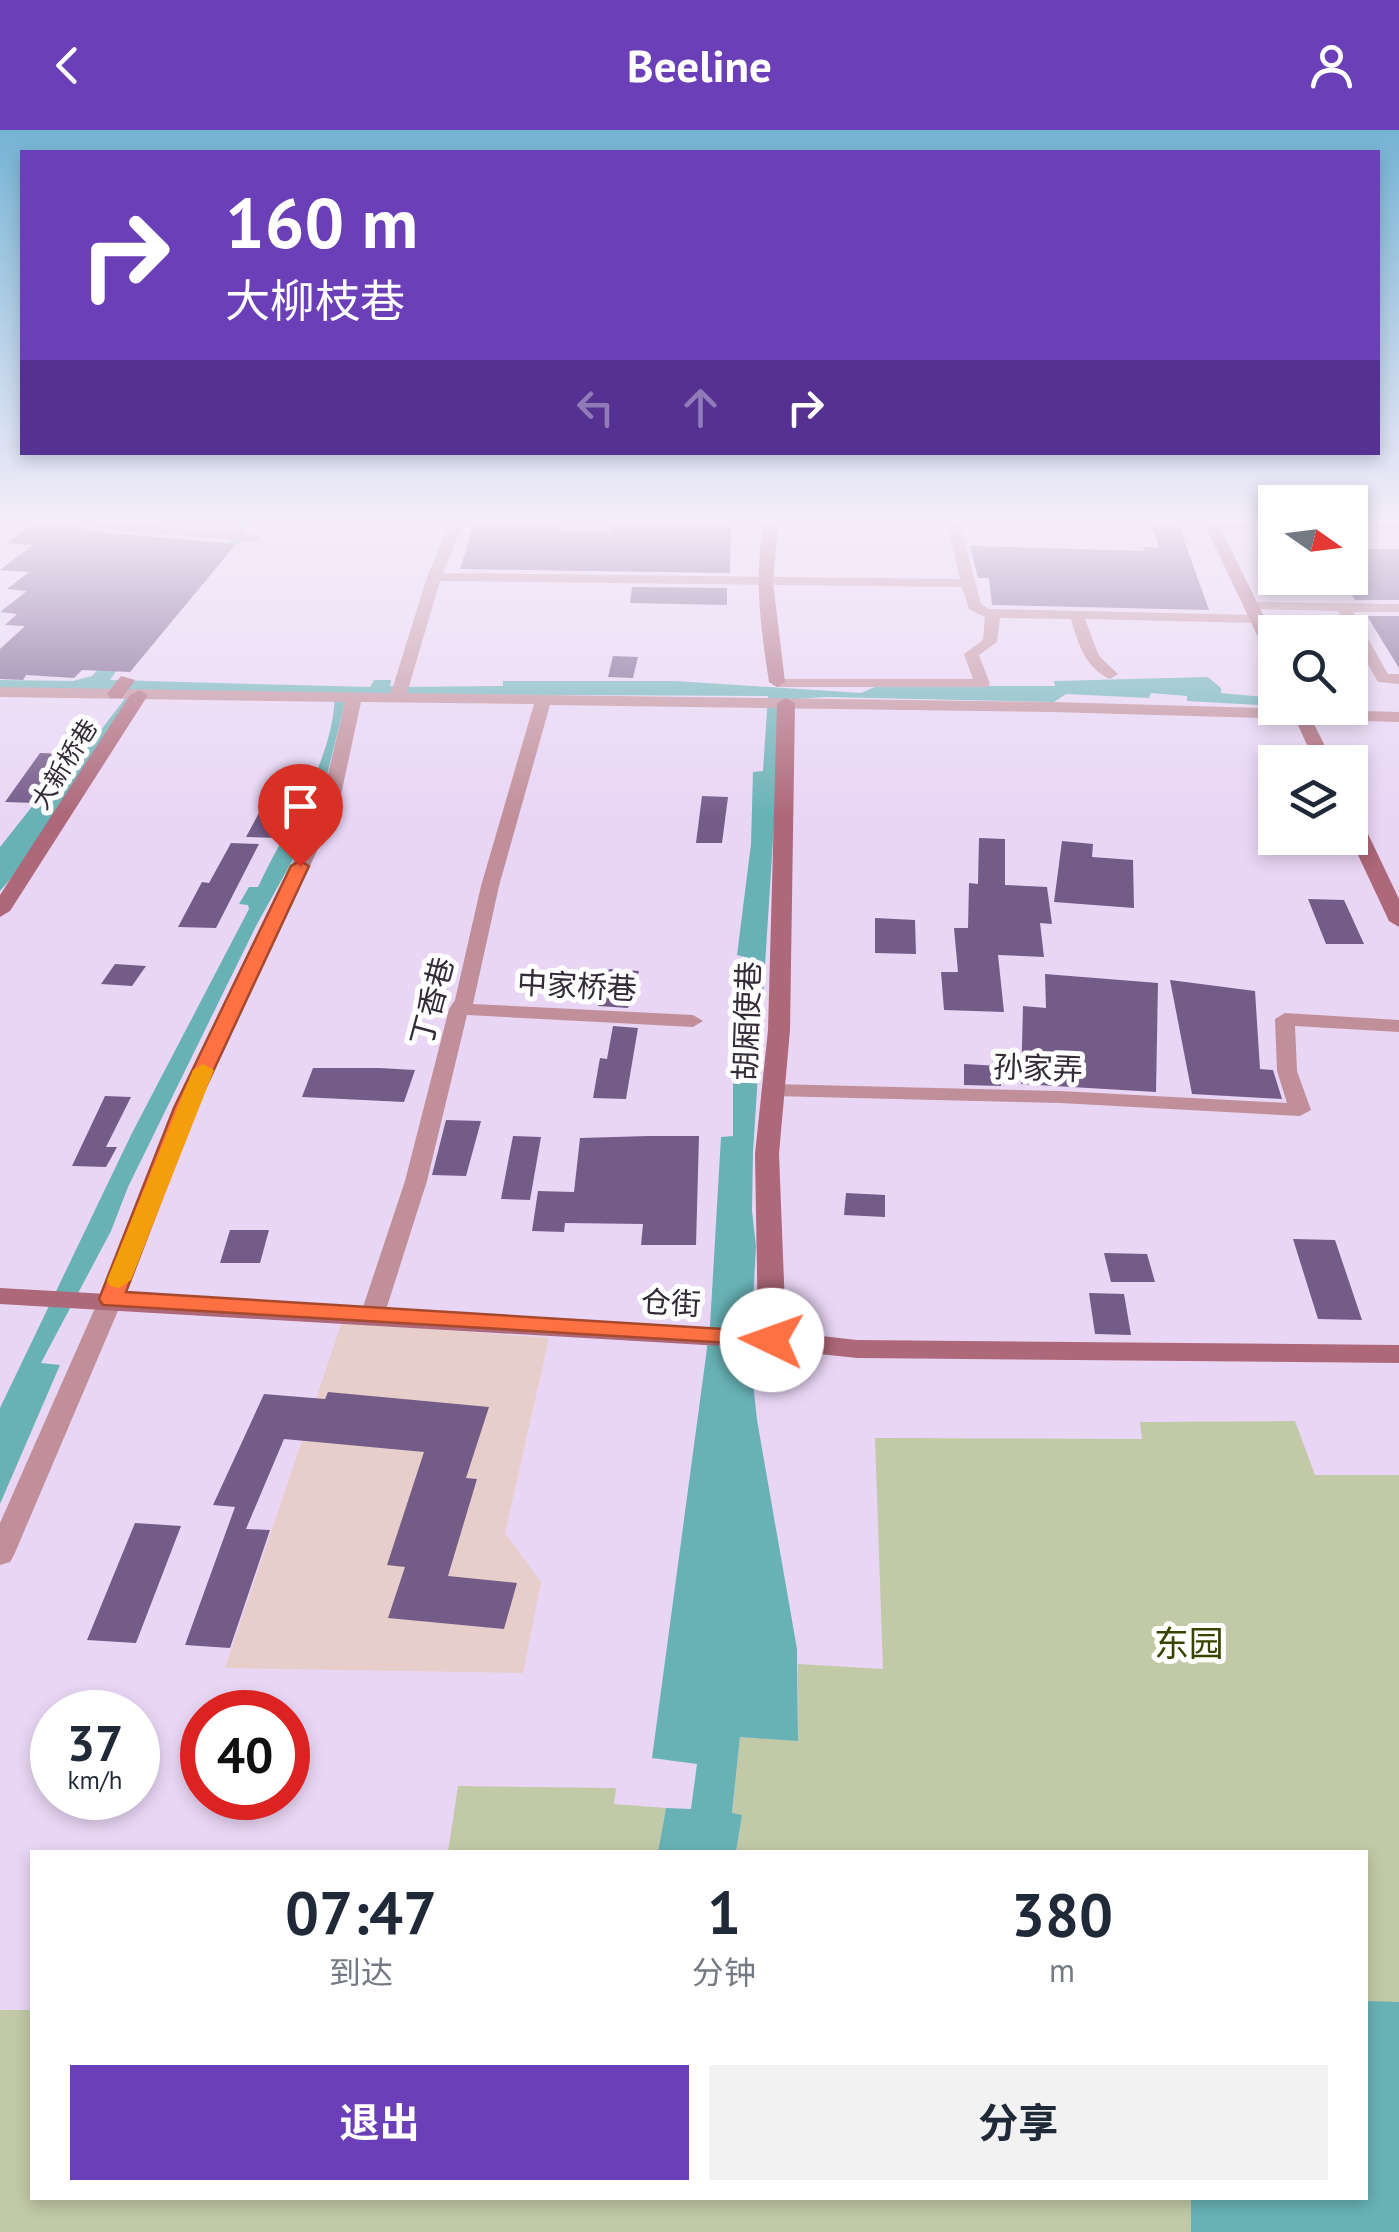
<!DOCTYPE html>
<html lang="zh">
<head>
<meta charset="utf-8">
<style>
	:root { --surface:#fff; --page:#f2f2f3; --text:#1f2937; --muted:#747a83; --accent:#6b3fb7 }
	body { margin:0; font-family:"PT Sans","Noto Sans SC",sans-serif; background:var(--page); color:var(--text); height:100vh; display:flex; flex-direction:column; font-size:38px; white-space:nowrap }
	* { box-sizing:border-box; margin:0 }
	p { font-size:32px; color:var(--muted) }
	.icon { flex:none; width:55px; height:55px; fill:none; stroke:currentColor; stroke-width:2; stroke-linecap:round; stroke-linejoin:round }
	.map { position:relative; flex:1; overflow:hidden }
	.drawer { position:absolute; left:30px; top:1720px; width:1338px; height:350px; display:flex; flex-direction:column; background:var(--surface); border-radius:0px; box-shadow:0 5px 15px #0003 }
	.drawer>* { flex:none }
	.guide { position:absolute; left:20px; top:20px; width:1360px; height:305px; border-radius:0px; box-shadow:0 5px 15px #0003; background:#6b3fb7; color:#fff; overflow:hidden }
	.needle { width:65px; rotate:104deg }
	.fabs { position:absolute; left:1258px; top:355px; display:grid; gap:20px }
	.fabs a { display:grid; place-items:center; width:110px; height:110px; border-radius:0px; background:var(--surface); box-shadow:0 5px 15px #0003; font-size:50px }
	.speed { position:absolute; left:30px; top:1560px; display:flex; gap:20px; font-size:50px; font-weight:700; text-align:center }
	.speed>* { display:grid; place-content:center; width:130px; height:130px; border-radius:50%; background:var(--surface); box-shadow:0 5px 15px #0003; line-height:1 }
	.speed small { font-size:25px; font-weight:400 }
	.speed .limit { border:15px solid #d22; background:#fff; color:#111 }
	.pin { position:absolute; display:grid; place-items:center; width:85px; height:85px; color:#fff; margin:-102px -42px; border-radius:50% 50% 50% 0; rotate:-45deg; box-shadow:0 0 10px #0007 }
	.pin .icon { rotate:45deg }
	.me { position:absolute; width:110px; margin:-55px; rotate:273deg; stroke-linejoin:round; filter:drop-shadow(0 0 8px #0008) }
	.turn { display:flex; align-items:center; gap:35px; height:210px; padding:0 40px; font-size:45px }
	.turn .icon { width:130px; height:130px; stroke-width:2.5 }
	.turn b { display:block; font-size:70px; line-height:85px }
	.lanes { display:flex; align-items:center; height:95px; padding:0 40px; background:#0003; justify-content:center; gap:50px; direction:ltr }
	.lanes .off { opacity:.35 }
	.eta { display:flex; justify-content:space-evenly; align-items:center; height:170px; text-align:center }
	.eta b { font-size:60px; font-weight:700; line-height:70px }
	.action { display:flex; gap:20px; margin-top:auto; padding:20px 40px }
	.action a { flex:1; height:115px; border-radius:0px; background:var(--accent); color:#fff; font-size:40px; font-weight:700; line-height:115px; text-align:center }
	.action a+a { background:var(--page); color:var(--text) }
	header { display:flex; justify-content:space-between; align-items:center; height:130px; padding:0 40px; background:var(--accent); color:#fff; font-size:45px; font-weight:700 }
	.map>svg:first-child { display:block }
	.industrial { fill:#e8ceca }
	.green { fill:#c2c9a6 }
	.water { fill:#68b2b6 }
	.building { fill:#745c89 }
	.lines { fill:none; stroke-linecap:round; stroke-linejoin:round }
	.street { fill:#c08f9a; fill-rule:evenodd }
	.secondary { fill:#ad6879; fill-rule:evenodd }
	.route { fill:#ff7043; stroke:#a6492c; stroke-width:2.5 }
	.slow { fill:#f59e0b }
	.labels { text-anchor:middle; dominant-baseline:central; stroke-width:10; stroke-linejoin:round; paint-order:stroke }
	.far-street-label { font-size:25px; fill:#332c38; stroke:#fff }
	.street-label { font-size:30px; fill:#332c38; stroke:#fff }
	.near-park-label { font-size:35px; fill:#3a4200; stroke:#fff }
</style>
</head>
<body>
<header><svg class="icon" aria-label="back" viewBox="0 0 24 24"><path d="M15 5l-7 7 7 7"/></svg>Beeline<svg class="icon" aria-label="person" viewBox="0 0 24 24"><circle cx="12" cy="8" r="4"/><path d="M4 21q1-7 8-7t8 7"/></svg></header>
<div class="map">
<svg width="1399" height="2102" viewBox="0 0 1399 2102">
	<rect width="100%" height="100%" fill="#e9d6f5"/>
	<path class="industrial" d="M342 1192 549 1208 505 1403 541 1452 523 1543 225 1538Z"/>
	<g class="green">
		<path d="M1295 1291 1315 1345H1399V2102H0V1880H32V2068H1365V1722H736L742 1685 732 1684 740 1607 798 1610V1534L883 1539 875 1308 1142 1309 1140 1292Z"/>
		<path d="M458 1656 616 1658 614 1674 666 1678 658 1722H448Z"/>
	</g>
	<g class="water">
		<path d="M240 393H250L242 403 247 409 220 425 135 514 110 550 370 557 374 550H391L390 556 398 557 503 556V551H675L861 563 877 556H1055L1054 551 1208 547 1221 558V563L1275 568V576L1187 571V566L1151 563 1149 568 1066 564 1054 572 826 567 782 570 753 1022 752 1081 756 1116 750 1225 757 1290 797 1519 798 1611 740 1607 732 1683 742 1685 736 1722H658L666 1678 691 1679 697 1634 652 1628 710 1196 721 1007 733 1006V929L745 827 737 825 751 714 753 642 763 641 768 566 347 564 317 686 256 796 128 1057 111 1101 41 1233 60 1235 0 1374V1278L132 1003 249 779 248 775 239 774 249 757H258C286 696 333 635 335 564L137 562 21 737 0 761V717L53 650 59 649 78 621H85L130 562 0 559V550L73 551 92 546 197 436 232 409Z"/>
		<path d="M1365 1871 1399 1872V2102H1191V2068H1365Z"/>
	</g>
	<g class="building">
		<path d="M34 393H77L87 401 236 414 130 542 82 540 74 548 26 545 23 550 0 549V519L25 496 5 495 17 484 0 482 27 461 7 459 29 442 0 440 33 415 7 413Z"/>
		<path d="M474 393H562L561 402H610L612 393H731L730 443 460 439Z"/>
		<path d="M1152 393H1178L1209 480 992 475 989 448H978L970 416 1145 421 1144 417 1159 418Z"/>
		<path d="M1350 419H1399V470H1355L1341 448H1350Z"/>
		<path d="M632 457 727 458V475L630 473Z"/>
		<path d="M1367 486H1399V538Z"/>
		<path d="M613 526 638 527 633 548 608 547Z"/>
		<path d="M40 623 68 624 35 673 5 672Z"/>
		<path d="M702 666 728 667 722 713H696Z"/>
		<path d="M267 668 298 669 278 708 246 707Z"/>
		<path d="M979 708 1005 709V755L1047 757 1052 794 1040 793 1044 827 998 825 1004 882 944 880 941 842H958L954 798H968L969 753 978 754Z"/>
		<path d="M1062 711 1093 714 1092 727 1133 730 1134 778 1054 772Z"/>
		<path d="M231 713 259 714 216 798 178 797 202 752 209 753Z"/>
		<path d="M1308 769 1344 770 1364 814H1326Z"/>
		<path d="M875 788 915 790 916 824 875 823Z"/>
		<path d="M115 834 146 836 132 856 101 854Z"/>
		<path d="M609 839 639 841 628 878 598 876Z"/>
		<path d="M1045 844 1158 853 1156 962 1021 954 1023 876 1046 878Z"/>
		<path d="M1170 850 1255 861 1260 939 1273 940 1282 969 1192 964Z"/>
		<path d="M613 896 638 898 626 969 593 968 600 928 607 929Z"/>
		<path d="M964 934 1000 936 1001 956 964 955Z"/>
		<path d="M313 938H379L415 940 404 972 302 967Z"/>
		<path d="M105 966 131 967 106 1017H117L106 1037 72 1036Z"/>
		<path d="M446 990 481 991 466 1046 432 1045Z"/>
		<path d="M513 1006 541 1007 530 1070 501 1069Z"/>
		<path d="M648 1006H699L696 1115H641L643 1094 565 1093 564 1102 532 1101 538 1061 574 1062 580 1008Z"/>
		<path d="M846 1063 885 1065V1087L844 1085Z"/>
		<path d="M230 1100H269L260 1133H220Z"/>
		<path d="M1293 1109 1335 1110 1362 1190 1318 1189Z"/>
		<path d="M1104 1123 1147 1124 1155 1152H1111Z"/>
		<path d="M1089 1163 1124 1164 1131 1205 1095 1204Z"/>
		<path d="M328 1262 489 1277 466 1348 477 1349 448 1446 517 1453 504 1499 388 1488 405 1437 387 1435 424 1322 284 1309 246 1399 270 1400 230 1518 185 1515 235 1377 213 1375 264 1264 325 1269Z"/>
		<path d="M135 1393 181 1396 136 1513 87 1510Z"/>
	</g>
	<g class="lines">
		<g class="street">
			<path d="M81 393H131L254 404 261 408 254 412 87 397Z"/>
			<path d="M450 393H463L443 443 960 449 947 393H960L981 474 989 479 1258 485 1265 489 1258 493 1085 489 1099 526 1118 544 1110 549C1085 538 1078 513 1071 489L1000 488 997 512 979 525 990 554 987 557H777L769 552 772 549H973L964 524 983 510 985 487 969 479 962 457 440 451 407 563 1051 572 1399 582V592L1051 582 550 575 499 756 473 874 693 885 703 891 693 897 467 885 427 1051 384 1186 372 1194 360 1186 405 1051 449 879 455 870 481 756 534 574 361 572 339 674 196 979 123 1169 14 1425 10 1432 0 1435V1393L99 1169 174 979 321 674 345 572 0 567V557L391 563 427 447Z"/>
			<path d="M1275 393V398H1211L1204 394Z"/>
			<rect x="1350" y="393" width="49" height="5"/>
			<path d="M1251 472 1399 474V482H1353L1388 544H1399V554L1378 552 1338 481 1246 479 1244 476Z"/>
			<path d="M1285 883 1399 890V902L1295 896 1297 941 1311 980 1300 986 1060 973 773 966 762 960 773 954 1060 961 1287 973 1277 941 1275 889Z"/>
		</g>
		<g class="secondary">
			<path d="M764 393H778L773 452 785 552 777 557 769 552C761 498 753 447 764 393Z"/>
			<path d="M1204 393H1218L1275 509V531L1267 526Z"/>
			<path d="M121 546 135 550 122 568H110L107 564Z"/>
			<path d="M139 560 148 565 10 781 0 787V765L130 565Z"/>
			<path d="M786 568 795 573 790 900 779 1024 786 1202 857 1210 1399 1215V1233L857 1228 772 1219 0 1174V1158L758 1200 755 1024 768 900 777 573Z"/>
			<path d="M1290 578H1306L1333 632H1315Z"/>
			<path d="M1350 681 1360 687 1399 769V797L1389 791 1350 708Z"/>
		</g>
	</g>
	<linearGradient id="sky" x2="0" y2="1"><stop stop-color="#75b3d4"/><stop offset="0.57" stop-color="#f5edfa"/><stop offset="1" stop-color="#f5edfa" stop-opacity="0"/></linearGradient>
	<rect width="1399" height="687" fill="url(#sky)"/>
	<path class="route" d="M300 731 309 736 196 978 126 1162 772 1202 785 1210 781 1216 103 1175 99 1169 174 978 291 736Z"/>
	<path class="slow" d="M203 934 214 940 131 1150 119 1158 110 1156 107 1150 193 940Z"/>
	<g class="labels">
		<g class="far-street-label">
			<text transform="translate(64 634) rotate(-58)">大新桥巷</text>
		</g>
		<g class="street-label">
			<text transform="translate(577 855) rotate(3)">中家桥巷</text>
			<text transform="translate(431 871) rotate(-75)">丁香巷</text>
			<text transform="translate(746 891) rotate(-88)">胡厢使巷</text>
			<text transform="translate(1038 937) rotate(2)">孙家弄</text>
			<text transform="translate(671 1172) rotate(3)">仓街</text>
		</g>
		<g class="near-park-label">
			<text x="1189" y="1513">东园</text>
		</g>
	</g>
</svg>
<div class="fabs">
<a><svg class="needle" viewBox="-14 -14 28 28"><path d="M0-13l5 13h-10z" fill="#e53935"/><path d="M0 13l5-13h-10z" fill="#747a83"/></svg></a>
<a><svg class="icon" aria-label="search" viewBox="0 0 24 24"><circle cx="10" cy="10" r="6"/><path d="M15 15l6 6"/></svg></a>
<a><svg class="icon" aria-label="layers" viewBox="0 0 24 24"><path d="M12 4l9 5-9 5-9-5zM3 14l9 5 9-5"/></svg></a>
</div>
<div class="speed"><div>37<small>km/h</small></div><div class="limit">40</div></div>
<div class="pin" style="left:300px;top:736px;background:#d93025"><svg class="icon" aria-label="arrive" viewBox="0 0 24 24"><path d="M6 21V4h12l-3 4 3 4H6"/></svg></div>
<svg class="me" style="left:772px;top:1210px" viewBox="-20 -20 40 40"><circle r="19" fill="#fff"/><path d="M0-13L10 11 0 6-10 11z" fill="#ff7043"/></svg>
<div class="guide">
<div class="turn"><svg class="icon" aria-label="right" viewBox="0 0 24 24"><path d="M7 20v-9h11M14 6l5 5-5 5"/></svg><div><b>160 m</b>大柳枝巷</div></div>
<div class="lanes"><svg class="icon off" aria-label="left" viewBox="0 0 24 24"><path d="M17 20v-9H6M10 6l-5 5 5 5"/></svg><svg class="icon off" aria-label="ahead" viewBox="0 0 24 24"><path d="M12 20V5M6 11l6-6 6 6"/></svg><svg class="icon" aria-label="right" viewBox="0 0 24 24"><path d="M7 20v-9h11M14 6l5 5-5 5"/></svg></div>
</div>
<section class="drawer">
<div class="eta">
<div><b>07:47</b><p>到达</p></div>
<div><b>1</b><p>分钟</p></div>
<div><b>380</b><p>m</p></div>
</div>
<div class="action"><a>退出</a><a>分享</a></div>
</section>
</div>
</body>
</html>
